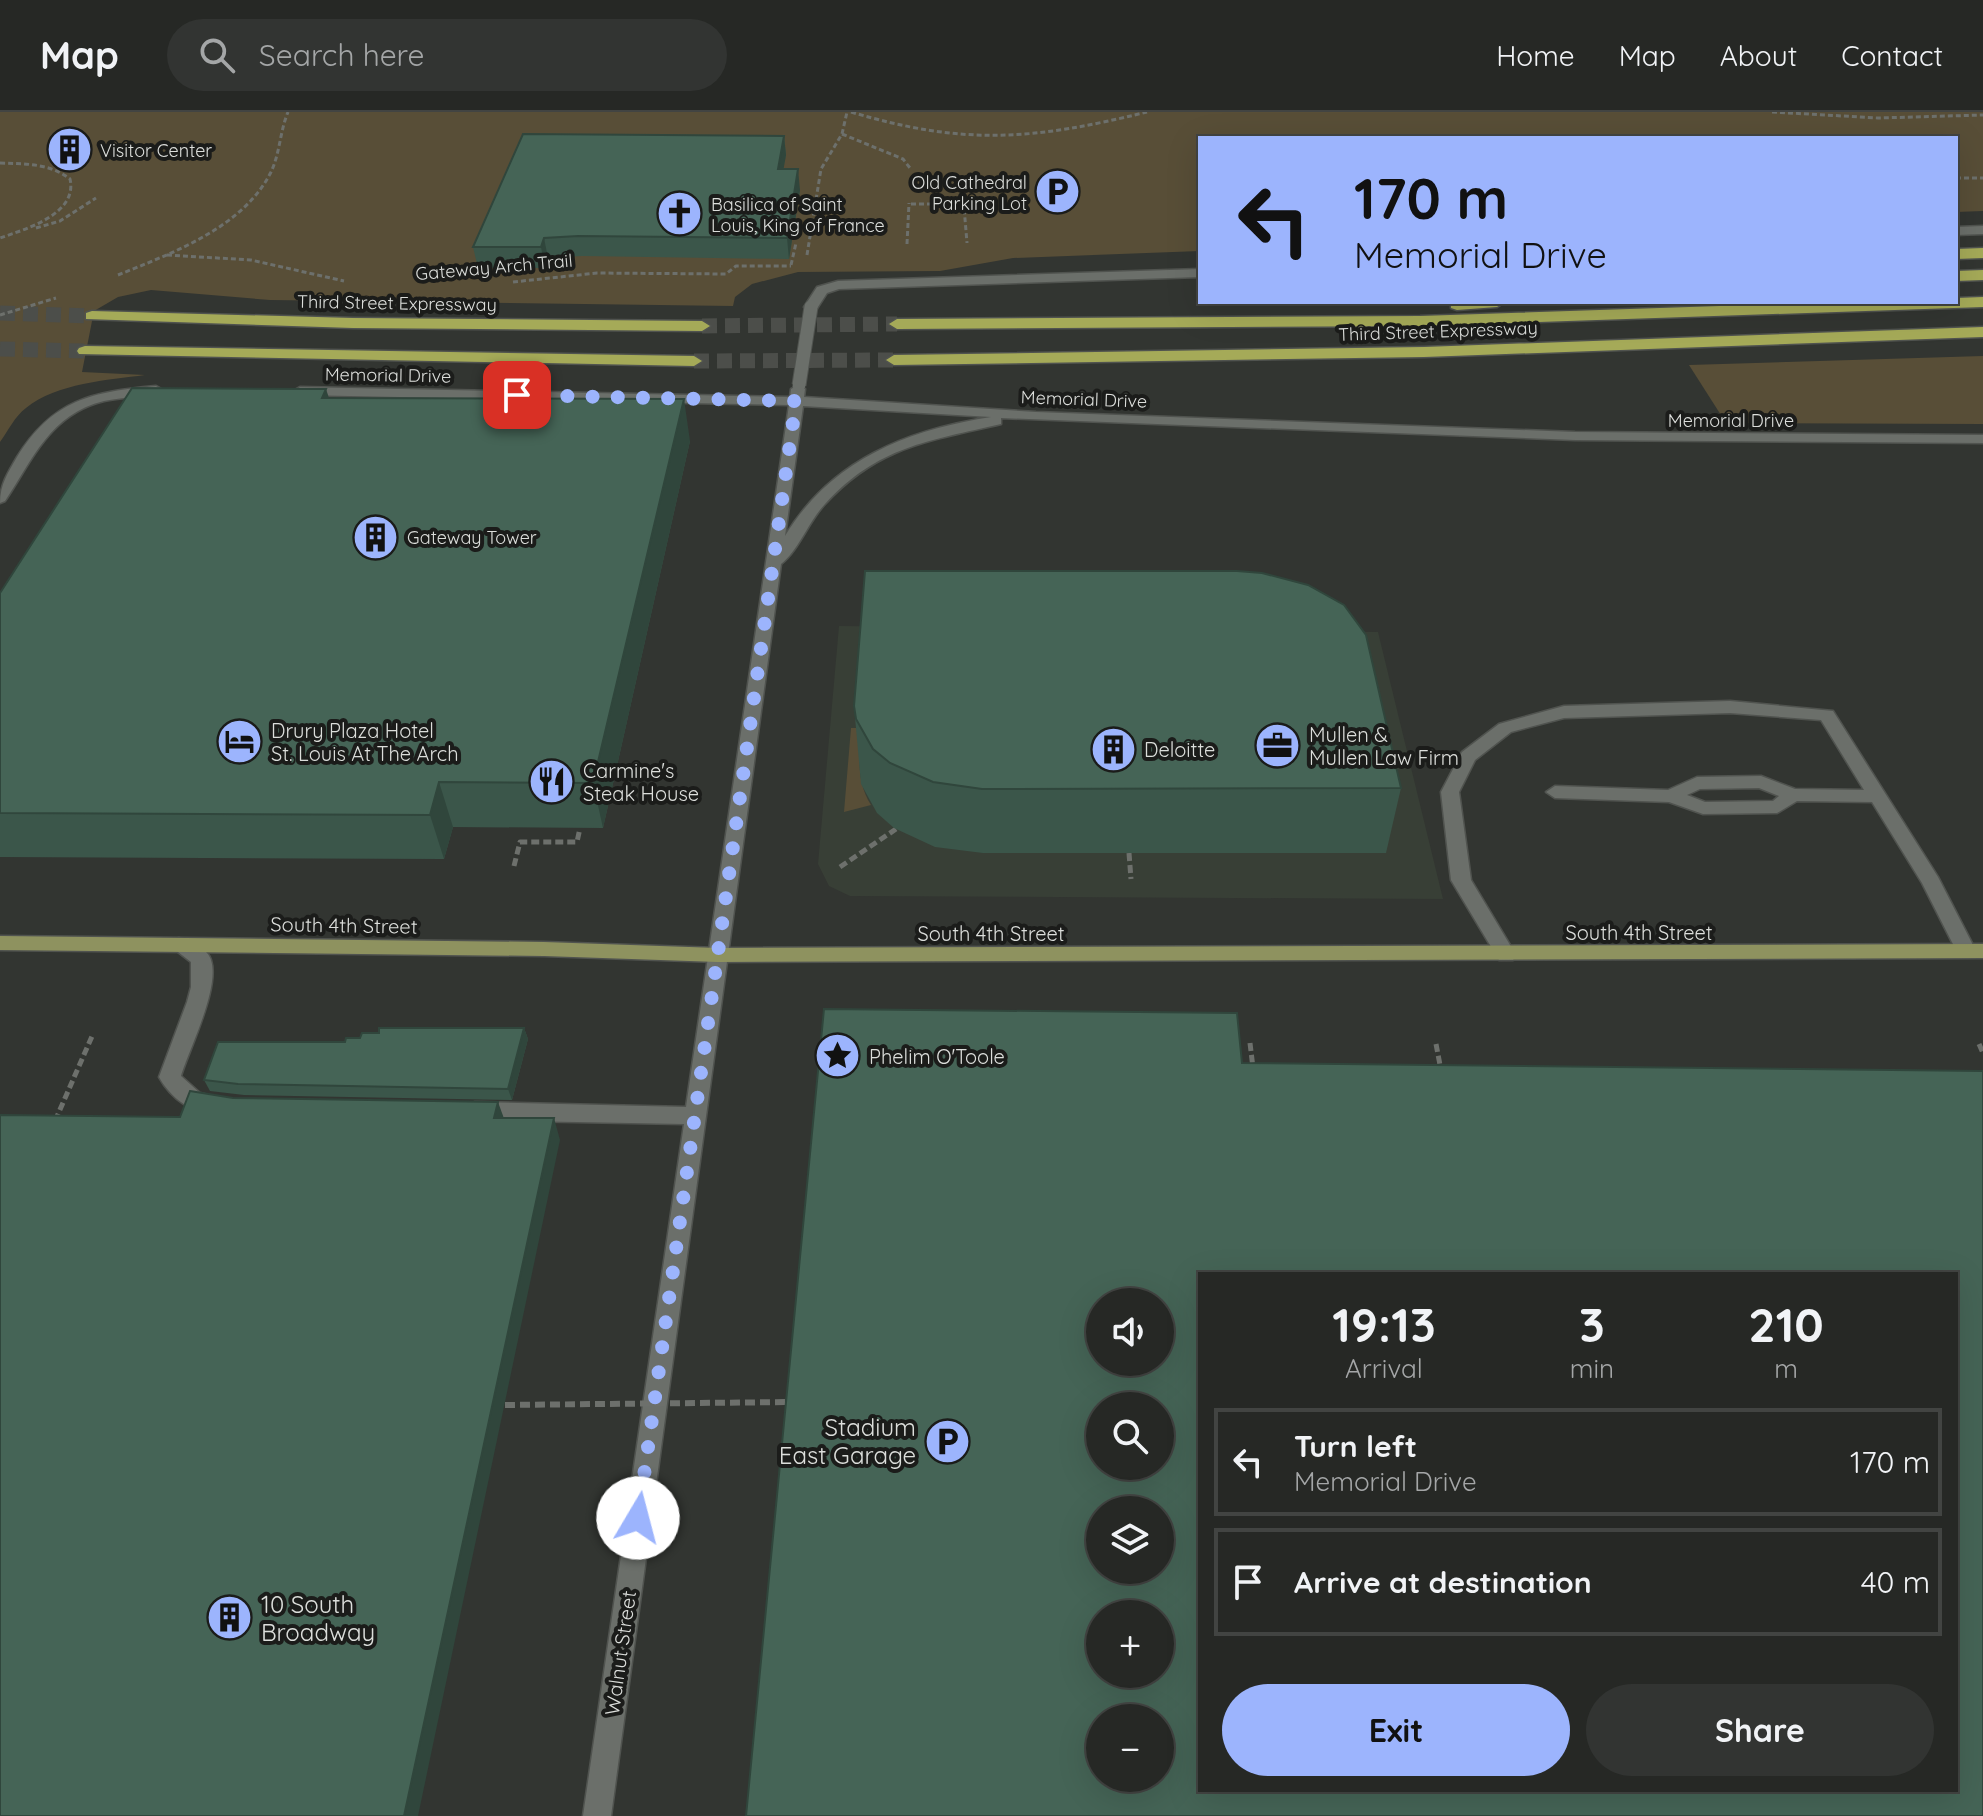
<!DOCTYPE html>
<html lang="en">
<head>
<meta charset="utf-8">
<style>
	:root { --surface:#262825; --page:#323432; --text:#f1f3f6; --muted:#a4a6a7; --line:#424442; --accent:#9cb4fd }
	body { margin:0; font-family:Quicksand,sans-serif; background:var(--page); color:var(--text); height:100vh; display:flex; flex-direction:column; font-size:30px; white-space:nowrap }
	* { box-sizing:border-box; margin:0 }
	p { font-size:26px; color:var(--muted) }
	.icon { flex:none; width:44px; height:44px; fill:none; stroke:currentColor; stroke-width:2; stroke-linecap:round; stroke-linejoin:round }
	.map { position:relative; flex:1; overflow:hidden }
	.panel { position:absolute; left:1198px; top:1160px; width:760px; height:520px; display:flex; flex-direction:column; background:var(--surface); border-radius:0px; box-shadow:0 8px 32px #0002,0 0 0 2px var(--line) }
	.panel>* { flex:none }
	.banner { position:absolute; left:1198px; top:24px; width:760px; height:168px; border-radius:0px; box-shadow:0 8px 32px #0002,0 0 0 2px var(--line); background:#9cb4fd; color:#111; overflow:hidden }
	.tools { position:absolute; left:1086px; top:1176px; display:grid; gap:16px }
	.tools a { display:grid; place-items:center; width:88px; height:88px; border-radius:50%; background:var(--surface); box-shadow:0 8px 32px #0002,0 0 0 2px var(--line); font-size:40px }
	.pin { position:absolute; display:grid; place-items:center; width:68px; height:68px; color:#fff; margin:-34px; border-radius:16px; box-shadow:0 4px 12px #0006 }
	.me { position:absolute; width:88px; margin:-44px; rotate:8deg; stroke-linejoin:round; filter:drop-shadow(0 0 6px #0008) }
	.turn { display:flex; align-items:center; gap:28px; height:168px; padding:0 24px; font-size:36px }
	.turn .icon { width:104px; height:104px; stroke-width:2.5 }
	.turn b { display:block; font-size:56px; line-height:68px }
	.eta { display:flex; justify-content:space-evenly; align-items:center; height:136px; text-align:center }
	.eta b { font-size:48px; font-weight:700; line-height:56px }
	.action { display:flex; gap:16px; margin-top:auto; padding:16px 24px }
	.action a { flex:1; height:92px; border-radius:48px; background:var(--accent); color:#111; font-size:32px; font-weight:700; line-height:92px; text-align:center }
	.action a+a { background:var(--page); color:var(--text) }
	ul { padding:0; list-style:none }
	li { display:flex; align-items:center; gap:24px; height:108px; margin:0 16px 12px; padding:0 8px; border:4px solid var(--line); border-radius:0px }
	li div { flex:1 }
	li b { display:block; font-size:30px }
	li em { font-style:normal }
	header { display:flex; align-items:center; gap:48px; box-sizing:border-box; height:112px; padding:0 40px; background:var(--surface); border-bottom:2px solid var(--line) }
	header strong { font-size:38px }
	nav { display:flex; gap:44px; margin-inline-start:auto; font-size:28px }
	.search { width:560px; height:72px; background:var(--page); display:flex; align-items:center; gap:20px; box-sizing:border-box; padding:0 28px; border-radius:44px; color:var(--muted); font-size:30px }
	.map>svg:first-child { display:block }
	.built { fill:#383f36 }
	.green { fill:#584e37 }
	.lines { fill:none; stroke-linecap:round; stroke-linejoin:round }
	.highway-tunnel { stroke:#4c4e4a; stroke-width:15; stroke-dasharray:15 8; stroke-linecap:butt }
	.minor-casing { stroke:#50534f; stroke-width:3 }
	.major-casing { stroke:#50534f; stroke-width:3 }
	.highway-casing { stroke:#50534f; stroke-width:3 }
	.path-far1 { stroke:#6d706c; stroke-width:3; stroke-dasharray:5 3; stroke-linecap:butt }
	.path { stroke:#6d706c; stroke-width:5; stroke-dasharray:8 4; stroke-linecap:butt }
	.minor { fill:#6b6f6a; fill-rule:evenodd }
	.major { fill:#8e925f; fill-rule:evenodd }
	.highway { fill:#a5aa58; fill-rule:evenodd }
	.minor-bridge-casing { stroke:#50534f; stroke-width:15; stroke-linecap:butt }
	.path-bridge { stroke:#6d706c; stroke-width:6; stroke-dasharray:10 5; stroke-linecap:butt }
	.minor-bridge { stroke:#6b6f6a; stroke-width:13 }
	.wall { fill:#3b564a }
	.shaded-wall { fill:#30463c }
	.building { fill:#456456; stroke:#30463c; stroke-width:2; fill-rule:evenodd }
	.route { stroke:#9cb4fd; stroke-width:14; stroke-dasharray:0 25.2 }
	.labels { text-anchor:middle; dominant-baseline:central; stroke-width:8; stroke-linejoin:round; paint-order:stroke }
	.far-poi-label { font-size:18px; fill:#dcdedb; stroke:#1b1c1a; text-anchor:start }
	.far-street-label { font-size:18px; fill:#dcdedb; stroke:#1b1c1a }
	.poi-label { font-size:20px; fill:#dcdedb; stroke:#1b1c1a; text-anchor:start }
	.street-label { font-size:20px; fill:#dcdedb; stroke:#1b1c1a }
	.near-poi-label { font-size:24px; fill:#dcdedb; stroke:#1b1c1a; text-anchor:end }
</style>
</head>
<body>
<header>
<strong>Map</strong>
<div class="search"><svg class="icon" aria-label="search" viewBox="0 0 24 24"><circle cx="10" cy="10" r="6"/><path d="M15 15l6 6"/></svg>Search here</div>
<nav><a>Home</a><a>Map</a><a>About</a><a>Contact</a></nav>
</header>
<div class="map">
<svg width="1983" height="1704" viewBox="0 0 1983 1704">
	<rect width="100%" height="100%" fill="#323531"/>
	<path class="built" d="M839 514 1378 520 1443 787 850 784 829 774 818 752Z"/>
	<g class="green">
		<path d="M0 0H1983V99L1956 100V26H1200V139L1013 146 940 159 798 160 752 172 735 185 733 194 270 188 151 178 118 185 94 199 82 260 145 263C108 268 57 271 26 296 15 304 8 319 0 330Z"/>
		<path d="M1983 244V312L1726 311 1689 253Z"/>
		<path d="M851 616H862C860 643 855 668 871 693L844 700Z"/>
	</g>
	<g class="lines">
		<g class="highway-tunnel">
			<path d="M0 201 92 204"/>
			<path d="M702 214 897 212"/>
			<path d="M0 237 85 239"/>
			<path d="M694 249 894 248"/>
		</g>
		<defs>
			<g id="minor">
				<path d="M1983 114V122L1956 123V115Z"/>
				<path d="M1200 157V165L839 177 827 181 816 198 804 195 817 175 838 169Z"/>
				<path d="M798 273 805 277 804 285 1036 300 1575 320 1983 323V331L1575 328 1001 306V312C929 329 878 334 825 392 808 410 799 438 781 452L611 1704H583L684 1012 475 1008 467 1005 464 999 467 993 475 990 686 995 789 293 300 283 293 279 300 275 790 285 791 277ZM803 294 991 305C907 318 831 348 785 424Z"/>
				<path d="M156 274 163 278 161 281C142 285 123 285 104 289 50 302 33 347 5 389L0 391C0 372 8 361 17 345 53 287 92 280 156 274Z"/>
				<path d="M1730 589 1833 599 1938 765 1976 839 1973 844H1959L1922 771 1872 690 1797 689 1777 701 1703 702 1669 690 1555 686 1546 680 1555 674 1668 678 1697 665 1761 664 1795 677 1864 678 1821 608 1730 601 1564 606 1511 620 1475 648 1459 680 1471 768 1516 843 1513 848H1499L1451 768 1441 680 1462 640 1499 612 1564 594ZM1759 676 1779 684 1773 689 1705 690 1687 683 1700 677Z"/>
				<path d="M179 826C187 828 201 834 207 841 227 863 188 939 181 964L200 981 219 986 222 992 219 998C194 1006 170 985 159 965L187 890 191 875V850L169 833 172 828Z"/>
			</g>
			<path id="major" d="M0 824 544 830 718 836 1983 832V846L718 850 544 844 0 838Z"/>
			<g id="highway">
				<path d="M1983 136V146L1956 147V137Z"/>
				<path d="M1983 158V168L1956 169V159Z"/>
				<path d="M1983 185V195L1420 214 897 217 889 212 897 207 1420 204 1842 190H1956V186Z"/>
				<path d="M1451 190H1505L1497 195 1457 198 1451 196Z"/>
				<path d="M92 199 353 206 702 209 710 214 702 219 353 216 86 207V201Z"/>
				<path d="M1983 215V225L1424 245 894 253 886 248 894 243 1424 235Z"/>
				<path d="M85 234 694 244 702 249 694 254 79 242 77 239 79 236Z"/>
			</g>
		</defs>
		<use href="#minor" class="minor-casing"/>
		<use href="#major" class="major-casing"/>
		<use href="#highway" class="highway-casing"/>
		<g class="path-far1">
			<path d="M851 0C965 34 1033 28 1147 0"/>
			<path d="M1772 0 1878 6 1983 3"/>
			<path d="M842 22 903 47 910 56"/>
			<path d="M0 51C26 52 49 51 70 67 78 102 26 117 0 126"/>
			<path d="M1956 66H1983"/>
			<path d="M911 92H958L964 95 967 131"/>
			<path d="M802 93 803 90H832"/>
			<path d="M36 116 60 109 96 86"/>
			<path d="M907 132 909 91"/>
			<path d="M167 143 251 148 344 169"/>
			<path d="M807 143 821 57 842 22 847 0"/>
			<path d="M791 153 796 131"/>
			<path d="M118 163C172 141 243 116 271 60 280 41 280 19 288 0"/>
			<path d="M513 170 597 161 726 162 736 154H791"/>
			<path d="M0 203 56 186"/>
		</g>
		<g class="path">
			<path d="M1129 741 1131 767"/>
			<path d="M514 754 520 730H577L580 716"/>
			<path d="M840 755 896 717"/>
			<path d="M1250 931 1253 956"/>
			<path d="M1436 932 1441 958"/>
			<path d="M1979 932 1983 941"/>
			<path d="M55 1009 93 922"/>
		</g>
		<use href="#minor" class="minor"/>
		<use href="#major" class="major"/>
		<use href="#highway" class="highway"/>
		<defs>
			<path id="minor-bridge" d="M799 273 811 195"/>
		</defs>
		<use href="#minor-bridge" class="minor-bridge-casing"/>
		<path class="path-bridge" d="M505 1293 793 1290"/>
		<use href="#minor-bridge" class="minor-bridge"/>
	</g>
	<g class="wall">
		<path d="M784 24 786 43 783 57 800 78 789 147 582 144 548 146 545 156H478L473 135Z"/>
		<path d="M329 286 690 329 603 716 453 715 444 747 0 745V481Z"/>
		<path d="M854 594 1401 676 1386 741H983L935 735 894 716 877 701 861 672Z"/>
		<path d="M524 916 528 927 512 988 244 983 210 979 204 968 379 921Z"/>
	</g>
	<g class="shaded-wall">
		<path d="M784 24 786 43 780 77 778 57Z"/>
		<path d="M798 57 800 78 789 147 787 126Z"/>
		<path d="M544 126 548 146 545 156 541 135Z"/>
		<path d="M326 277 340 319 322 286Z"/>
		<path d="M684 287 690 329 603 716 593 671Z"/>
		<path d="M439 670 453 715 444 747 430 703Z"/>
		<path d="M524 916 528 927 512 988 508 977Z"/>
		<path d="M498 990 506 1012 494 1006Z"/>
		<path d="M554 1006 560 1028 418 1704H404Z"/>
	</g>
	<g class="building">
		<path d="M523 22 784 24 778 57H798L787 126 578 124 544 126 541 135H473Z"/>
		<path d="M132 276 326 277 322 286 684 287 593 671 439 670 430 703 0 701V481Z"/>
		<path d="M865 459H1237L1262 461 1308 473 1344 493 1366 523 1401 676 982 677 933 670 890 651 873 637 856 607 854 594Z"/>
		<path d="M824 897 1237 901 1242 951 1983 959V1704H746ZM1200 1162H1956V1678H1200ZM1100 1190H1160V1250H1100ZM1100 1294H1160V1354H1100ZM1100 1398H1160V1458H1100ZM1100 1502H1160V1562H1100ZM1100 1606H1160V1666H1100Z"/>
		<path d="M379 916H524L508 977 238 972 204 968 218 930H345L346 926H360L362 921H379Z"/>
		<path d="M190 979 233 986 498 990 494 1006H554L404 1704H0V1003L180 1005Z"/>
	</g>
	<g class="lines">
		<path class="route" d="M517 283 796 289 638 1406"/>
	</g>
	<defs>
		<symbol id="building-disc" viewBox="-11 -11 22 22"><circle r="9.5" fill="#9cb4fd" stroke="#1b1c1a"/><path d="M-4-6H4V6H1V3H-1V6H-4ZM-2.5-4.3h1.7v1.8h-1.7ZM.8-4.3h1.7v1.8H.8ZM-2.5-1h1.7V.8h-1.7ZM.8-1h1.7V.8H.8Z" fill="#111"/></symbol>
		<symbol id="parking-disc" viewBox="-11 -11 22 22"><circle r="9.5" fill="#9cb4fd" stroke="#1b1c1a"/><path d="M-3.5-5.5H1a3.5 3.5 0 0 1 0 7H-1V5.5H-3.5ZM-1-3.4V-.6H.8a1.4 1.4 0 0 0 0-2.8Z" fill="#111"/></symbol>
		<symbol id="church-disc" viewBox="-11 -11 22 22"><circle r="9.5" fill="#9cb4fd" stroke="#1b1c1a"/><path d="M-1.2-6h2.4v3.5h3.3v2.4h-3.3V6h-2.4V-.1h-3.3v-2.4h3.3Z" fill="#111"/></symbol>
		<symbol id="hotel-disc" viewBox="-11 -11 22 22"><circle r="9.5" fill="#9cb4fd" stroke="#1b1c1a"/><path d="M-6-4.5h1.5V1H6V5H4.5V3h-9V5H-6ZM-4 0a1.8 1.8 0 1 1 3.6 0ZM.5 0V-2.5h3Q6-2.5 6 0Z" fill="#111"/></symbol>
		<symbol id="office-disc" viewBox="-11 -11 22 22"><circle r="9.5" fill="#9cb4fd" stroke="#1b1c1a"/><path d="M-6-3h4V-5.5h4V-3h4V5H-6ZM-1-4.5V-3h2v-1.5ZM-6 0V1H6V0Z" fill="#111"/></symbol>
		<symbol id="restaurant-disc" viewBox="-11 -11 22 22"><circle r="9.5" fill="#9cb4fd" stroke="#1b1c1a"/><path d="M-5-6h1v4h1v-4h1v4h1v-4h1v5L-1.5 .5V6h-2V.5L-5-1ZM5-6V6H3V1.5H1.5Q1.5-4 5-6Z" fill="#111"/></symbol>
		<symbol id="sight-disc" viewBox="-11 -11 22 22"><circle r="9.5" fill="#9cb4fd" stroke="#1b1c1a"/><path d="M0-6L1.8-2.2L6-1.7L2.9 1.2L3.7 5.4L0 3.3L-3.7 5.4L-2.9 1.2L-6-1.7L-1.8-2.2Z" fill="#111"/></symbol>
	</defs>
	<g fill-rule="evenodd">
		<use href="#building-disc" x="44" y="12" width="51" height="51"/>
		<use href="#parking-disc" x="1032" y="54" width="51" height="51"/>
		<use href="#church-disc" x="654" y="76" width="51" height="51"/>
		<use href="#building-disc" x="350" y="400" width="51" height="51"/>
		<use href="#hotel-disc" x="214" y="604" width="51" height="51"/>
		<use href="#office-disc" x="1252" y="608" width="51" height="51"/>
		<use href="#building-disc" x="1088" y="612" width="51" height="51"/>
		<use href="#restaurant-disc" x="526" y="644" width="51" height="51"/>
		<use href="#sight-disc" x="812" y="918" width="51" height="51"/>
		<use href="#parking-disc" x="922" y="1304" width="51" height="51"/>
		<use href="#building-disc" x="204" y="1480" width="51" height="51"/>
	</g>
	<g class="labels">
		<g class="far-poi-label">
			<text x="100" y="38">Visitor Center</text>
			<text x="1027" y="70" text-anchor="end">Old Cathedral<tspan x="1027" dy="21">Parking Lot</tspan></text>
			<text x="711" y="92">Basilica of Saint<tspan x="711" dy="21">Louis, King of France</tspan></text>
			<text x="407" y="425">Gateway Tower</text>
		</g>
		<g class="far-street-label">
			<text transform="translate(494 155) rotate(-5)">Gateway Arch Trail</text>
			<text transform="translate(397 191) rotate(1)">Third Street Expressway</text>
			<text transform="translate(1438 219) rotate(-2)">Third Street Expressway</text>
			<text transform="translate(388 263) rotate(1)">Memorial Drive</text>
			<text transform="translate(1084 287) rotate(2)">Memorial Drive</text>
			<text x="1731" y="308">Memorial Drive</text>
		</g>
		<g class="poi-label">
			<text x="271" y="618">Drury Plaza Hotel<tspan x="271" dy="23">St. Louis At The Arch</tspan></text>
			<text x="1309" y="622">Mullen &amp;<tspan x="1309" dy="23">Mullen Law Firm</tspan></text>
			<text x="1144" y="637">Deloitte</text>
			<text x="583" y="658">Carmine's<tspan x="583" dy="23">Steak House</tspan></text>
			<text x="869" y="944">Phelim O'Toole</text>
		</g>
		<g class="street-label">
			<text transform="translate(344 813) rotate(1)">South 4th Street</text>
			<text x="1639" y="820">South 4th Street</text>
			<text x="991" y="821">South 4th Street</text>
			<text transform="translate(620 1541) rotate(-82)">Walnut Street</text>
		</g>
		<g class="near-poi-label">
			<text x="916" y="1315">Stadium<tspan x="916" dy="28">East Garage</tspan></text>
			<text x="261" y="1492" text-anchor="start">10 South<tspan x="261" dy="28">Broadway</tspan></text>
		</g>
	</g>
</svg>
<div class="tools">
<a><svg class="icon" aria-label="sound" viewBox="0 0 24 24"><path d="M4 9h4l5-4v14l-5-4H4zM17 9q2 3 0 6"/></svg></a>
<a><svg class="icon" aria-label="search" viewBox="0 0 24 24"><circle cx="10" cy="10" r="6"/><path d="M15 15l6 6"/></svg></a>
<a><svg class="icon" aria-label="layers" viewBox="0 0 24 24"><path d="M12 4l9 5-9 5-9-5zM3 14l9 5 9-5"/></svg></a>
<a>+</a>
<a>−</a>
</div>
<div class="pin" style="left:517px;top:283px;background:#d93025"><svg class="icon" aria-label="arrive" viewBox="0 0 24 24"><path d="M6 21V4h12l-3 4 3 4H6"/></svg></div>
<svg class="me" style="left:638px;top:1406px" viewBox="-20 -20 40 40"><circle r="19" fill="#fff"/><path d="M0-13L10 11 0 6-10 11z" fill="#9cb4fd"/></svg>
<div class="banner">
<div class="turn"><svg class="icon" aria-label="left" viewBox="0 0 24 24"><path d="M17 20v-9H6M10 6l-5 5 5 5"/></svg><div><b>170 m</b>Memorial Drive</div></div>
</div>
<section class="panel">
<div class="eta">
<div><b>19:13</b><p>Arrival</p></div>
<div><b>3</b><p>min</p></div>
<div><b>210</b><p>m</p></div>
</div>
<ul>
<li><svg class="icon" aria-label="left" viewBox="0 0 24 24"><path d="M17 20v-9H6M10 6l-5 5 5 5"/></svg><div><b>Turn left</b><p>Memorial Drive</p></div><em>170 m</em></li>
<li><svg class="icon" aria-label="arrive" viewBox="0 0 24 24"><path d="M6 21V4h12l-3 4 3 4H6"/></svg><div><b>Arrive at destination</b></div><em>40 m</em></li>
</ul>
<div class="action"><a>Exit</a><a>Share</a></div>
</section>
</div>
</body>
</html>
